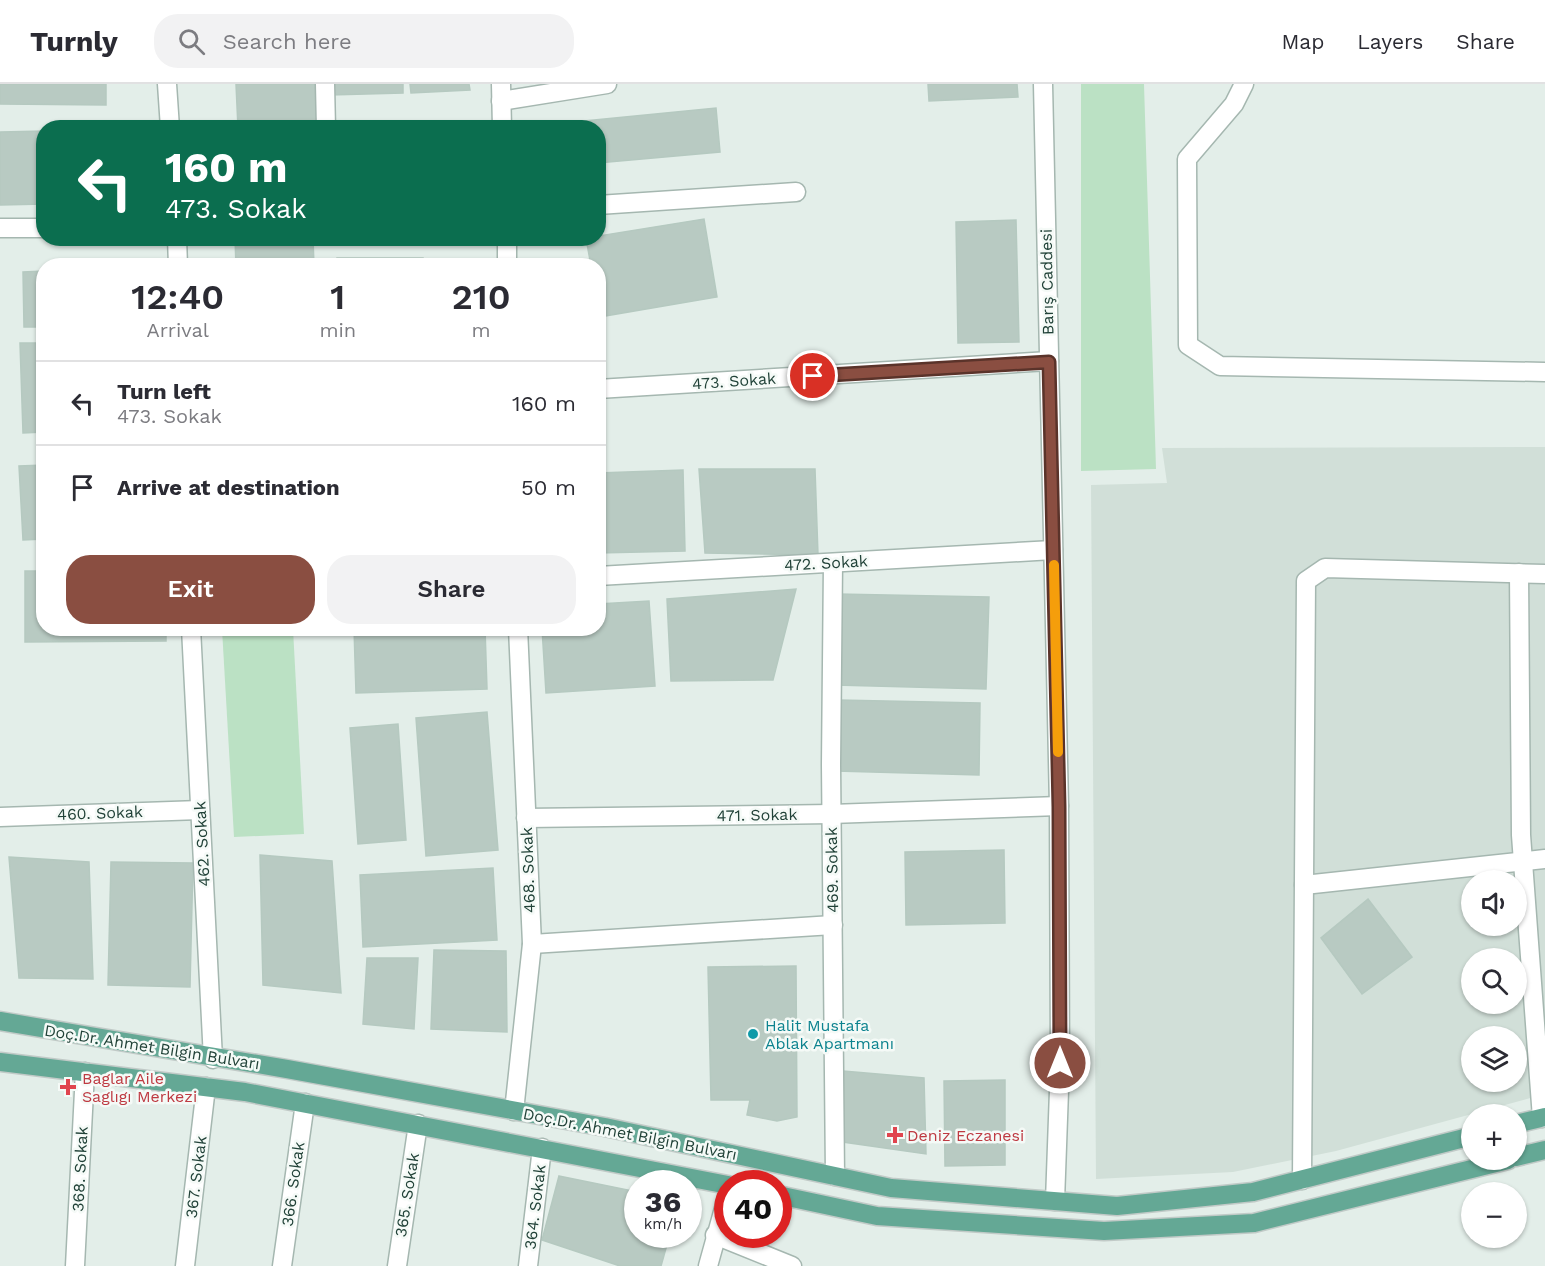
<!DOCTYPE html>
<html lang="en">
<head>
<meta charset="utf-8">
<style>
	:root { --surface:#fff; --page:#f2f2f3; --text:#2b2b33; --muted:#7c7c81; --line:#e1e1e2; --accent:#8a4e41 }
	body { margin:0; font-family:"Work Sans",sans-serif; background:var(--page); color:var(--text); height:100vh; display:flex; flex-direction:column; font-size:22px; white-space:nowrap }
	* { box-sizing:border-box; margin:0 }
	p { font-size:20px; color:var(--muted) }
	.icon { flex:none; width:33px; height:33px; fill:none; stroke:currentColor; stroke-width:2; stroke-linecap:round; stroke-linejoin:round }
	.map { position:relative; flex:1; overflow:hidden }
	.sheet { position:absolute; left:36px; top:174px; width:570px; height:378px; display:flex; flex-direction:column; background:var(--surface); border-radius:24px; box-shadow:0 2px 4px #0004 }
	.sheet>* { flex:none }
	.top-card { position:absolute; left:36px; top:36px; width:570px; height:126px; border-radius:24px; box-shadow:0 2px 4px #0004; background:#0b6e4f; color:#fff; overflow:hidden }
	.tools { position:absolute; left:1461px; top:786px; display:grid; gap:12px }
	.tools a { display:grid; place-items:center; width:66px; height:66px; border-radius:50%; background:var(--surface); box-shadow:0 2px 4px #0004; font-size:30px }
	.speed { position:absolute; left:624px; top:1086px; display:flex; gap:12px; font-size:30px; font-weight:700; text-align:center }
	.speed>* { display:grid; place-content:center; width:78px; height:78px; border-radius:50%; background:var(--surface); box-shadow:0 2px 4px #0004; line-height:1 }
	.speed small { font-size:15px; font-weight:400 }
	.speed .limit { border:9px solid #d22; background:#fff; color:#111 }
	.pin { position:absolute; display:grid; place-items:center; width:51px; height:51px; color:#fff; margin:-26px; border:3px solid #fff; border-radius:50%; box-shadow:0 2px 6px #0007 }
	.me { position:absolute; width:66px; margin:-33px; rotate:0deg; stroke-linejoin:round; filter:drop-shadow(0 0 4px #0008) }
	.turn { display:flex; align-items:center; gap:21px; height:126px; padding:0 30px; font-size:27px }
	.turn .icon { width:78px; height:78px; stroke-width:2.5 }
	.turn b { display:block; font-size:42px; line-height:51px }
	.eta { display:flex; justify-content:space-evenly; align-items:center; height:102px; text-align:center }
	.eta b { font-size:36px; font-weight:600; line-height:42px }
	.action { display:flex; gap:12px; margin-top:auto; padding:12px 30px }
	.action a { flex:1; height:69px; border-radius:24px; background:var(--accent); color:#fff; font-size:24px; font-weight:600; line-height:69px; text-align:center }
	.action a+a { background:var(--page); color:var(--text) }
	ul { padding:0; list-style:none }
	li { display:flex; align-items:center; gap:18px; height:84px; padding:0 30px; border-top:2px solid var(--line) }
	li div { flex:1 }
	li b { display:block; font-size:22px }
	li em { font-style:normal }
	header { display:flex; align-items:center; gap:36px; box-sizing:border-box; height:84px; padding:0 30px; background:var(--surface); border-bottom:2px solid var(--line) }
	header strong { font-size:28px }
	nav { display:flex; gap:33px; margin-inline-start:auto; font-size:21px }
	.search { width:420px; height:54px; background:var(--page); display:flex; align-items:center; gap:15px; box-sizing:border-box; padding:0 21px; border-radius:24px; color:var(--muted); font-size:22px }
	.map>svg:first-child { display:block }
	.built { fill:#d1dfd8; fill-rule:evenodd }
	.green { fill:#bbe1c4 }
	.building { fill:#b8cac2; stroke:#b5c9c0; stroke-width:1.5 }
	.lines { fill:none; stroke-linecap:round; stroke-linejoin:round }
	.minor-casing { stroke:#a5b7b0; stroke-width:21 }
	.major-casing { stroke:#c1cac7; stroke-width:21 }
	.minor { stroke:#fff; stroke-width:18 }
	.major { stroke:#64a895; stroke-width:18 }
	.route-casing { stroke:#5a332a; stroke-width:15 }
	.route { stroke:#8a4e41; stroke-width:10 }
	.slow { stroke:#f59e0b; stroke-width:10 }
	.culture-dot { fill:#0f9aa8; stroke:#f5faf7; stroke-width:2 }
	.health-dot { fill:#e0444e; stroke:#f5faf7; stroke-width:2 }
	.labels { text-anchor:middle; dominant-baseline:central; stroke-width:5; stroke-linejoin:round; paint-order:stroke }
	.street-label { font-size:16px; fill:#214238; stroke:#f5faf7 }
	.culture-label { font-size:16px; fill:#0d838f; stroke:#f5faf7; text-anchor:start }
	.health-label { font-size:16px; fill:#be3a42; stroke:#f5faf7; text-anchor:start }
</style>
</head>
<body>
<header>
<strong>Turnly</strong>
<div class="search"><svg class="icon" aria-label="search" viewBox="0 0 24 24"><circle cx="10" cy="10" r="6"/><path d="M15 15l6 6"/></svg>Search here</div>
<nav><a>Map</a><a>Layers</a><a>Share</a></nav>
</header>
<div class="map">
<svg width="1545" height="1182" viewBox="0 0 1545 1182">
	<rect width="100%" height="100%" fill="#e3eee9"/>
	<path class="built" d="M1545 363V1010L1336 1067 1233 1088 1096 1095 1091 401 1167 399 1162 364ZM1472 796H1516V842H1472ZM1472 874H1516V920H1472ZM1472 952H1516V998H1472Z"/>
	<g class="green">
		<path d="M1081 0H1144L1156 385 1081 387Z"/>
		<path d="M222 545H293L304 750 234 753Z"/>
	</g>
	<g class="building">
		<path d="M0 0H106V21L0 20Z"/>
		<path d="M236 0H316L317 44H238Z"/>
		<path d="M330 0H403V9L330 11Z"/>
		<path d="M410 0H469L470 6 411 9Z"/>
		<path d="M928 0H1017L1018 13 929 17Z"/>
		<path d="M716 24 720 68 598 79V44H564V39Z"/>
		<path d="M475 39V44H416V41Z"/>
		<path d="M44 47V120L0 121V48Z"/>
		<path d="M704 135 717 213 599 233 598 182H591L586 154Z"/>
		<path d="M1016 136 1019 258 958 259 956 138Z"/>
		<path d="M235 154H313L314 182H236Z"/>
		<rect x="337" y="174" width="86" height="8"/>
		<path d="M44 187V243H24L23 188Z"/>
		<path d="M20 259H44V348L23 349Z"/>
		<path d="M44 381V455L23 456 19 382Z"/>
		<path d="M699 385H815L818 471 705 469Z"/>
		<path d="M683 386 685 467 598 469V389Z"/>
		<path d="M25 487H44V544H166V557L25 558Z"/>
		<path d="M796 505 773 596 671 597 667 515Z"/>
		<path d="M837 510 989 513 986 605 835 601Z"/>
		<path d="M649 517 655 602 546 609 542 544H598V520Z"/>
		<path d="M354 544H485L487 605 356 609Z"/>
		<path d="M838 616 980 619 979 691 836 687Z"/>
		<path d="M487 628 498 766 426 772 416 634Z"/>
		<path d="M398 640 406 756 358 760 350 644Z"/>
		<path d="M1004 766 1005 839 906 841 905 768Z"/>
		<path d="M260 771 332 777 341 909 263 901Z"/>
		<path d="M9 773 89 778 93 895 19 894Z"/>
		<path d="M111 778 193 779 190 903 108 901Z"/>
		<path d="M493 784 497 856 363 863 360 791Z"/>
		<path d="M1368 815 1412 873 1362 910 1321 854Z"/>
		<path d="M434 866 506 867 507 948 431 945Z"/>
		<path d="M367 874H418L414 945 363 940Z"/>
		<path d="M796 882 797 1033 777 1037 747 1031 750 1016H711L708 883Z"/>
		<path d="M843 987 924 994 926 1070 843 1058Z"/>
		<path d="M1005 996V1081L945 1082 944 997Z"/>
		<path d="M559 1092 638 1108V1150H670L661 1182H620L542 1156Z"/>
	</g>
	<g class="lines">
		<defs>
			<g id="minor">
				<path d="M167 0 170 44"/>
				<path d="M325 0 326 44"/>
				<path d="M501 0 502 44"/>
				<path d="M1043 0 1059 722 1060 979 1055 1117"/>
				<path d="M1244 0 1234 20 1187 75 1188 261 1220 282 1545 288"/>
				<path d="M501 17 607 0"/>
				<path d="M598 121 796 108"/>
				<path d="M0 144H44"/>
				<path d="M177 154 178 182"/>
				<path d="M507 154V182"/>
				<path d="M598 305 1049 277"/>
				<path d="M833 479 831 681 835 1092"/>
				<path d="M1519 489 1521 751 1542 1034"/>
				<path d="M598 492 1053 466"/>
				<path d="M191 544 213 975"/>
				<path d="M0 733 200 726"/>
				<path d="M526 734 831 730 1059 722"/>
				<path d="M1304 801 1545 775"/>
				<path d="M532 860 833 841"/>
				<path d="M514 1027 532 860 518 544"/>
				<path d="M1302 1096 1306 497 1325 484 1545 490"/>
				<path d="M715 1151 792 1182"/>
				<path d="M75 1182 85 988"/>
				<path d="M185 1182 206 1003"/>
				<path d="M282 1182 305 1019"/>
				<path d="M397 1182 418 1040"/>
				<path d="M528 1182 542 1064"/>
				<path d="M708 1182 728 1110"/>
			</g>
			<g id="major">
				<path d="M0 937 287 985 605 1043 891 1104 1117 1122 1253 1108 1472 1052"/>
				<path d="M0 978 245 1008 728 1101"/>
				<path d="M1516 1040 1545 1033"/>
				<path d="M1516 1073 1545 1066"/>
				<path d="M778 1111 877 1132 1104 1147 1254 1139 1508 1076"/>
			</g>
		</defs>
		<use href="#minor" class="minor-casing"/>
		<use href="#major" class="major-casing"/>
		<use href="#minor" class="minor"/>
		<use href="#major" class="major"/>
	</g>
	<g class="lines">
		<defs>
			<path id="route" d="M813 292 1049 278 1059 723 1060 979"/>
		</defs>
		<use href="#route" class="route-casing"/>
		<use href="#route" class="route"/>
		<path class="slow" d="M1054 481 1058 668"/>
	</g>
	<circle class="culture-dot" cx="753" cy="950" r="6"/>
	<g class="health-dot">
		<path d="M65 994h6v6h6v6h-6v6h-6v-6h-6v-6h6z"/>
		<path d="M892 1042h6v6h6v6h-6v6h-6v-6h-6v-6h6z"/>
	</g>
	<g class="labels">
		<g class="street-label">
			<text transform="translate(1047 198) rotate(-91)">Barış Caddesi</text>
			<text transform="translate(734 297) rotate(-4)">473. Sokak</text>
			<text transform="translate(826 479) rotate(-3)">472. Sokak</text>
			<text transform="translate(100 729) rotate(-2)">460. Sokak</text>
			<text transform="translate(757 731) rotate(-1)">471. Sokak</text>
			<text transform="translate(202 760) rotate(-93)">462. Sokak</text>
			<text transform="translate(528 786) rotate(-92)">468. Sokak</text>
			<text transform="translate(832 786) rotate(-91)">469. Sokak</text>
			<text transform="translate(152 963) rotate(9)">Doç.Dr. Ahmet Bilgin Bulvarı</text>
			<text transform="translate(630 1050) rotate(11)">Doç.Dr. Ahmet Bilgin Bulvarı</text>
			<text transform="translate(80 1085) rotate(-87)">368. Sokak</text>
			<text transform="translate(196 1093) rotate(-83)">367. Sokak</text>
			<text transform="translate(293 1100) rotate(-82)">366. Sokak</text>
			<text transform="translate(407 1111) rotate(-81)">365. Sokak</text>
			<text transform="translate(535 1123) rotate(-83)">364. Sokak</text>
		</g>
		<g class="culture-label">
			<text x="765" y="941">Halit Mustafa<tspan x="765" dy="18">Ablak Apartmanı</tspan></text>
		</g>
		<g class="health-label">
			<text x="82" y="994">Baglar Aile<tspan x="82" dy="18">Saglıgı Merkezi</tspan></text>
			<text x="907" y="1051">Deniz Eczanesi</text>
		</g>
	</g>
</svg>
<div class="tools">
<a><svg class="icon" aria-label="sound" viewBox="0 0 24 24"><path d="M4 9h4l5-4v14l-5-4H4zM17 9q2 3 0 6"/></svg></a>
<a><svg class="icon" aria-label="search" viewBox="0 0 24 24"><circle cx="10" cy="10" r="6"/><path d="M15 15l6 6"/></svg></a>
<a><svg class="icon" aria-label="layers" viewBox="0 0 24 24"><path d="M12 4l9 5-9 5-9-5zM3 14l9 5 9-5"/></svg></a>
<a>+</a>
<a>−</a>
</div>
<div class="speed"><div>36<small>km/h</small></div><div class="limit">40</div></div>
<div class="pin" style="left:813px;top:292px;background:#d93025"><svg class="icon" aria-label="arrive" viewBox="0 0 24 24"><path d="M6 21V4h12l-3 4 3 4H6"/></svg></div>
<svg class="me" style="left:1060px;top:979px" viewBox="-20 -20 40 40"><circle r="17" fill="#8a4e41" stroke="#fff" stroke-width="3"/><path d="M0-11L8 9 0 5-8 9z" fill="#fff"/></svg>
<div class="top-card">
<div class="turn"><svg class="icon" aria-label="left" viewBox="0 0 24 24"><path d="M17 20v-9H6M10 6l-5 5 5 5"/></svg><div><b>160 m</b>473. Sokak</div></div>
</div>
<section class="sheet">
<div class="eta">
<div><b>12:40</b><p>Arrival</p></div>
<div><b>1</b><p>min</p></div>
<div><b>210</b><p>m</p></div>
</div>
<ul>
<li><svg class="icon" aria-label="left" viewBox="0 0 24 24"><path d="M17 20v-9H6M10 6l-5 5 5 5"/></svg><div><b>Turn left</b><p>473. Sokak</p></div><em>160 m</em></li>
<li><svg class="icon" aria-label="arrive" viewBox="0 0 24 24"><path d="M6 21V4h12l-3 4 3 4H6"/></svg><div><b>Arrive at destination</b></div><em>50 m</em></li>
</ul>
<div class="action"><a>Exit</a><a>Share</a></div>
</section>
</div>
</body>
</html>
